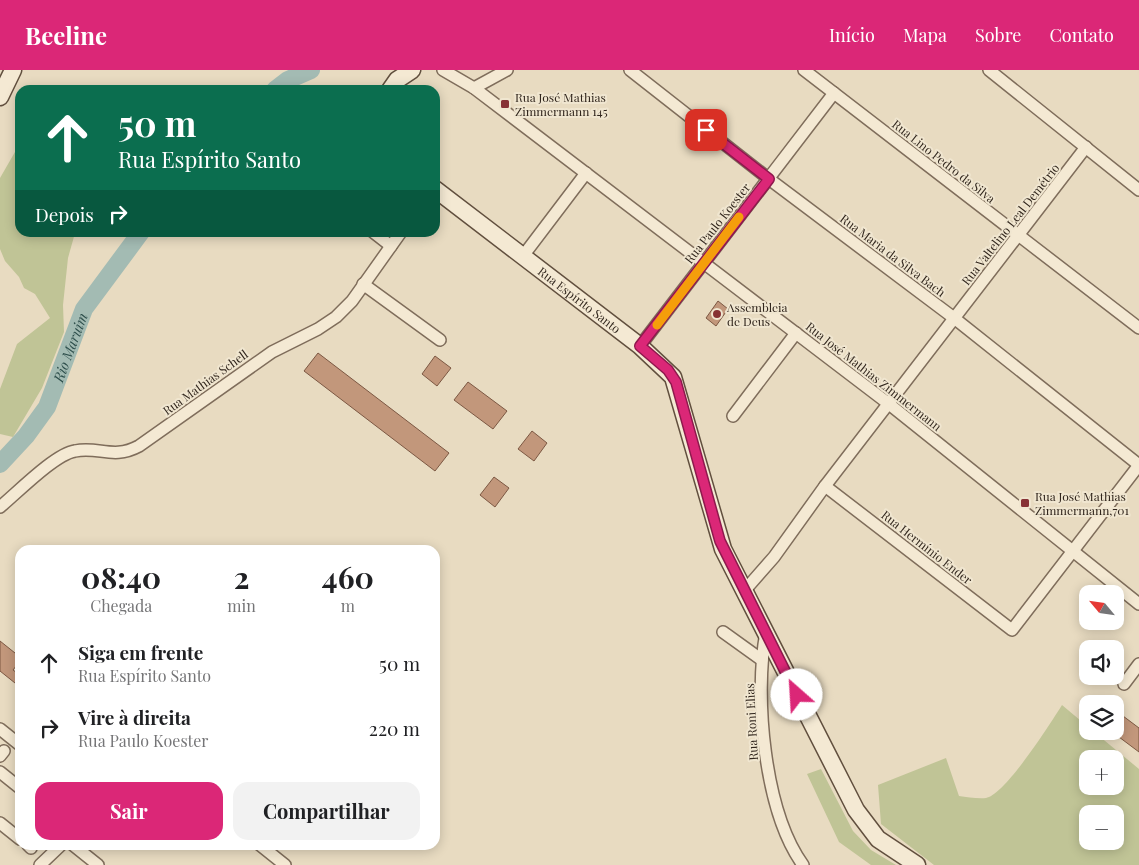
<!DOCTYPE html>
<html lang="pt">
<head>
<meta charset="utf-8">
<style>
	:root { --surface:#fff; --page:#f2f2f2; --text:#202124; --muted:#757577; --accent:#db2777 }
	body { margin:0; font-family:"Playfair Display",serif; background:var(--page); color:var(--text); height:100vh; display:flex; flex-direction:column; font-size:19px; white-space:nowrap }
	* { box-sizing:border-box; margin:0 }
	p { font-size:16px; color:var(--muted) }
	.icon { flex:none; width:28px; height:28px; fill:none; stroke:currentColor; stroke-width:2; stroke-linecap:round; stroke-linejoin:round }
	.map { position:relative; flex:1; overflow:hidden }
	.details { position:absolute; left:15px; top:475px; width:425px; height:305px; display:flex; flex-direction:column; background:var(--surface); border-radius:15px; box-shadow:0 2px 12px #0003 }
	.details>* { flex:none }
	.hud { position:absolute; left:15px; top:15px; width:425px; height:152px; border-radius:15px; box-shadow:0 2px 12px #0003; background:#0b6e4f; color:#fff; overflow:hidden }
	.needle { width:32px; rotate:299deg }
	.tools { position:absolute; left:1079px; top:515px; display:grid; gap:10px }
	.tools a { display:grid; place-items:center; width:45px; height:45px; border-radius:10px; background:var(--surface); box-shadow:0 2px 12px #0003; font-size:25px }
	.pin { position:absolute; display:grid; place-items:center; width:42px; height:42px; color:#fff; margin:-21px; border-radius:10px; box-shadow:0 2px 8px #0006 }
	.me { position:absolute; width:55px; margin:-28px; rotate:334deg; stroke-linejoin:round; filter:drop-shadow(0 0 4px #0008) }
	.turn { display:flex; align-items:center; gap:18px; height:105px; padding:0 20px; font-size:22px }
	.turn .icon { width:65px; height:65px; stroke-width:2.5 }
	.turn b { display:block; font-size:35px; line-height:42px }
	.then { display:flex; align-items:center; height:48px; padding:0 20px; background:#0003; gap:10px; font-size:19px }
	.eta { display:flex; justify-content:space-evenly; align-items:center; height:85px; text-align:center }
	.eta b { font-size:30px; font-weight:700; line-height:35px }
	.button { display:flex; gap:10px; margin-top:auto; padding:10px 20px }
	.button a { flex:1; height:58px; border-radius:15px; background:var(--accent); color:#fff; font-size:20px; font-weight:700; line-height:58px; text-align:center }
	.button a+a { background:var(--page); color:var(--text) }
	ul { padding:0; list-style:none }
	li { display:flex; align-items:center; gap:15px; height:65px; padding:0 20px }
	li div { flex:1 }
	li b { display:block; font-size:19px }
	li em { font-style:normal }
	header { display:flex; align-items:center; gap:30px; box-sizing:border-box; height:70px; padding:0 25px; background:var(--accent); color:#fff }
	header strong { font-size:24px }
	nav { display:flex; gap:28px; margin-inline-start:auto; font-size:18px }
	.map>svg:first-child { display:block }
	.green { fill:#c0c496; fill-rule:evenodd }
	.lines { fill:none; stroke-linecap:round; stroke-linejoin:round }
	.river { stroke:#a3bbb3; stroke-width:18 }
	.building { fill:#c2977b; stroke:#7c5843 }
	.street-casing { stroke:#7f6d5b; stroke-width:14 }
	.secondary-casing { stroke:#614f3e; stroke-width:19 }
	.street { stroke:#f4e9d3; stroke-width:11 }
	.secondary { stroke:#f4e9d3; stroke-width:16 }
	.route-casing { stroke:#8e194d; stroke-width:12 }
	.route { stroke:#db2777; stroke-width:9 }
	.slow { stroke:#f59e0b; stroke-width:9 }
	.poi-dot { fill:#873134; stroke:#f0e6d0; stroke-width:2 }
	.labels { text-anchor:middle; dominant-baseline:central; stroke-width:4; stroke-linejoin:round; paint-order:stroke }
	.poi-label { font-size:12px; fill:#31261d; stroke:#f0e6d0; text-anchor:start }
	.street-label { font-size:12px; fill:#31261d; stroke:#f0e6d0 }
	.water-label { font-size:14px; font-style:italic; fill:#2e4f4c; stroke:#f0e6d0 }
</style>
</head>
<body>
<header>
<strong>Beeline</strong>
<nav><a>Início</a><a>Mapa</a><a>Sobre</a><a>Contato</a></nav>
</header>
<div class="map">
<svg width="1139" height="795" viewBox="0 0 1139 795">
	<rect width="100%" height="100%" fill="#e8dbc1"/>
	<g class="green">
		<path d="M19 75 20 162 75 163 68 188 63 235 64 262 42 318 13 367 0 364V319L17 274 50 248 35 224 24 218 19 207 5 191 0 179V108Z"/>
		<path d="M1062 635 1087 656 1088 661H1093L1139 699V795H934L881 754 878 715 946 688 959 726C967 727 978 729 986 728 1005 725 1050 654 1062 635ZM1088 689H1115V716H1088ZM1088 744H1115V771H1088Z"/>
		<path d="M821 699 853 761 871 780 896 795H871L839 772 807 704Z"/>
	</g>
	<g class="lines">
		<g class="river">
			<path d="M275 20 288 10 311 0"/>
			<path id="s1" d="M0 394 26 366 47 337 84 239 141 162"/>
		</g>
	</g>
	<g class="building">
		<path d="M718 231 728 239 716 256 706 248Z"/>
		<path d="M318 283 449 383 435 401 304 301Z"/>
		<path d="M435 286 451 298 437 316 422 304Z"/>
		<path d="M468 312 507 341 493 359 454 330Z"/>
		<path d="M532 361 547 373 534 391 518 379Z"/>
		<path d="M494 407 509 418 495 437 480 425Z"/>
		<path d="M0 571 20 587V591L13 600 20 605V617L0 601Z"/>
		<path d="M1115 640 1139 658V682L1115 664Z"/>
	</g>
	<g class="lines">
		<defs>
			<g id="street">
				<path d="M443 0 474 18 889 334 1139 534"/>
				<path d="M630 0 769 109 954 248 1139 395"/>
				<path d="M804 0 1139 258"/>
				<path d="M989 0 1139 120"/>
				<path d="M474 18 507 0"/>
				<path d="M373 162 391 176"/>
				<path d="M523 186 586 103"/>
				<path d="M363 214 440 270"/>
				<path d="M640 276 834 23"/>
				<path d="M733 346 796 263"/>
				<path d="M825 416 1012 560 1139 395"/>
				<path d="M0 437C17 423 55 384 75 381 99 376 113 390 139 376L272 282 318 259 336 247 352 231 401 162"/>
				<path d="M745 520 774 487 825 416 1086 77"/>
				<path d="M723 562 762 590"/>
				<path d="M766 562C754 626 764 741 803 795"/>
				<path d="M1124 614 1139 594"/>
				<path d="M0 659 20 675"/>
				<path d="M0 686 4 681"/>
				<path d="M0 702 20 718"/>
				<path d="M0 753 20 769"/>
				<path d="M28 775 31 778"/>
				<path d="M73 775 98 795"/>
				<path d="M260 775 285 795"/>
				<path d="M40 795 61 775"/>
			</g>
			<g id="secondary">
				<path d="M390 20 397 10 412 0"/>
				<path d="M0 27 13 0"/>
				<path id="s2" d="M435 119 640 276 673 307 723 479 856 740 878 769 917 795"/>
			</g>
		</defs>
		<use href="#street" class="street-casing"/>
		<use href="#secondary" class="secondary-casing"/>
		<use href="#street" class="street"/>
		<use href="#secondary" class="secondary"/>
	</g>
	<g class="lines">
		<defs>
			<path id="route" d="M706 60 769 109 640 276 668 300 676 312 720 471 797 625"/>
		</defs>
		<use href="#route" class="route-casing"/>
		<use href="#route" class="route"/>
		<path class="slow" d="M657 255 739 147"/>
	</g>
	<g class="poi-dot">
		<rect x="500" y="29" width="10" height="10" rx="2.5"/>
		<circle cx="717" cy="244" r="5"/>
		<rect x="1020" y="428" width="10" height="10" rx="2.5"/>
	</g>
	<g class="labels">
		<g class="poi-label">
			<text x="515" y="27">Rua José Mathias<tspan x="515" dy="14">Zimmermann 145</tspan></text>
			<text x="727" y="237">Assembleia<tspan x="727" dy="14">de Deus</tspan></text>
			<text x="1035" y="426">Rua José Mathias<tspan x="1035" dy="14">Zimmermann,701</tspan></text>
		</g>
		<g class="street-label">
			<text transform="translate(944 91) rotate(38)">Rua Lino Pedro da Silva</text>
			<text transform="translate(717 153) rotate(-52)">Rua Paulo Koester</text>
			<text transform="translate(1010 154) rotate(-52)">Rua Valtelino Leal Demétrio</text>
			<text transform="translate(893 185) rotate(37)">Rua Maria da Silva Bach</text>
			<text stroke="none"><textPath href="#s2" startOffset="182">Rua Espírito Santo</textPath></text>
			<text transform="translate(874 306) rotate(38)">Rua José Mathias Zimmermann</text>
			<text transform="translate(205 312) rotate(-36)">Rua Mathias Schell</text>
			<text transform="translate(927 477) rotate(38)">Rua Hermínio Ender</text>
			<text transform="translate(751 652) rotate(-93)">Rua Roni Elias</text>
		</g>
		<g class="water-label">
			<text stroke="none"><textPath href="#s1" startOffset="138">Rio Maruim</textPath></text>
		</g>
	</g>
</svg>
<div class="tools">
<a><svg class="needle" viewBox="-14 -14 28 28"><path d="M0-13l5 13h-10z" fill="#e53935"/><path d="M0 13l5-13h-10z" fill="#757577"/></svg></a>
<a><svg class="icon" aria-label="sound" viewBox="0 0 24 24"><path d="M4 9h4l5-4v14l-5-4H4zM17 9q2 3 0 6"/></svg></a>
<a><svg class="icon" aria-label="layers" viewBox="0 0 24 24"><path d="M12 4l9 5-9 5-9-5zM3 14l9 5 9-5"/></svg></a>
<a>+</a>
<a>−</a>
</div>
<div class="pin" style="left:706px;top:60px;background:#d93025"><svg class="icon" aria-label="arrive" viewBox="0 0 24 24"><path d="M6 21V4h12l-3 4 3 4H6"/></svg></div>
<svg class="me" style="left:797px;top:625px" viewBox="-20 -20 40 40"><circle r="19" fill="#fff"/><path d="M0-13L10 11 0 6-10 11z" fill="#db2777"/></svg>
<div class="hud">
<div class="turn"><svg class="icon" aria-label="ahead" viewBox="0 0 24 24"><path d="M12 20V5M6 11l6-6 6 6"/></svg><div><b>50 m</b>Rua Espírito Santo</div></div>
<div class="then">Depois<svg class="icon" aria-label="right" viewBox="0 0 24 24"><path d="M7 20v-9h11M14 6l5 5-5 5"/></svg></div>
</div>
<section class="details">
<div class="eta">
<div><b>08:40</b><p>Chegada</p></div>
<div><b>2</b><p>min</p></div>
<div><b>460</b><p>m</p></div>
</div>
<ul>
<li><svg class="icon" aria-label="ahead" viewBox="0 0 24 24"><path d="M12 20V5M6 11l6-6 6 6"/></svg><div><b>Siga em frente</b><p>Rua Espírito Santo</p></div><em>50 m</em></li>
<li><svg class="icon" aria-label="right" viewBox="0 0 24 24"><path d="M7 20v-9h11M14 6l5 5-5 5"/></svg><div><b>Vire à direita</b><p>Rua Paulo Koester</p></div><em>220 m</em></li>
</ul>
<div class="button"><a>Sair</a><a>Compartilhar</a></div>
</section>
</div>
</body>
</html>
